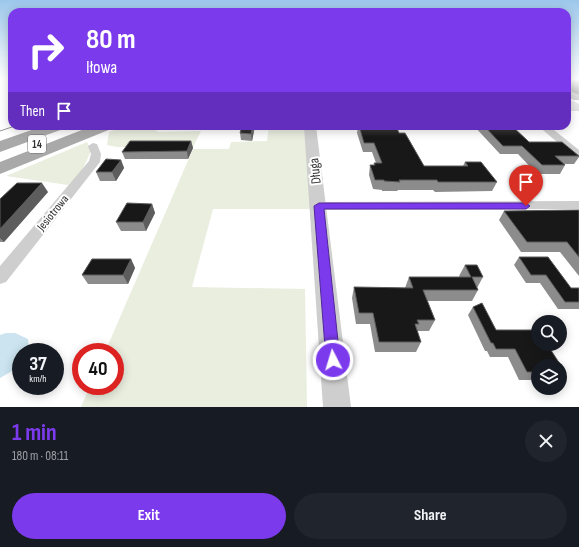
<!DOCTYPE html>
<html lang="en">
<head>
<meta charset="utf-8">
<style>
	:root { --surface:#171b24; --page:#20242c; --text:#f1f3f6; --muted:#9ea1a6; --accent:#7c3aed }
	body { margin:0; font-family:"Sofia Sans Condensed",sans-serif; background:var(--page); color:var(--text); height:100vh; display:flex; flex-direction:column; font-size:15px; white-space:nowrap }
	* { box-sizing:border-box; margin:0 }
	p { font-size:13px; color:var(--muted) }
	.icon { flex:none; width:22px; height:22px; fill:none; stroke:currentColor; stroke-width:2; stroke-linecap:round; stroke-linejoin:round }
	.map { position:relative; height:407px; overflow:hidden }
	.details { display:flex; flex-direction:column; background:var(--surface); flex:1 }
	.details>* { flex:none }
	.guide { position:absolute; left:8px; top:8px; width:563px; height:122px; border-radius:12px; box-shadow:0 2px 10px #0003; background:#7c3aed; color:#fff; overflow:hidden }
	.buttons { position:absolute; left:531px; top:315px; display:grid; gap:8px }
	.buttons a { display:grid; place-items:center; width:36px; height:36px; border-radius:50%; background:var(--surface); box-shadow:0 2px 10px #0003; font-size:20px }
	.speed { position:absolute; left:12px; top:343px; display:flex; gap:8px; font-size:20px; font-weight:700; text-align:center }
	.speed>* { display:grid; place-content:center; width:52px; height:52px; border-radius:50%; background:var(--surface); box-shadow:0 2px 10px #0003; line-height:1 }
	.speed small { font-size:10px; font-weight:400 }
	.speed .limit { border:6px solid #d22; background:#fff; color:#111 }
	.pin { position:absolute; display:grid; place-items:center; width:34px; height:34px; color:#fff; margin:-41px -17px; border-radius:50% 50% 50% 0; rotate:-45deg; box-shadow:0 0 4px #0007 }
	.pin .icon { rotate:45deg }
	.me { position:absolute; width:44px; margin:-22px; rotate:355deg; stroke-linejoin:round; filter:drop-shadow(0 0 3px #0008) }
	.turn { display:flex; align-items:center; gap:14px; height:84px; padding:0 12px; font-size:18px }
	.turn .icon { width:52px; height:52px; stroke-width:2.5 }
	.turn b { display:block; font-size:28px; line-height:34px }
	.then { display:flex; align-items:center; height:38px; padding:0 12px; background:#0003; gap:8px; font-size:15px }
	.round { display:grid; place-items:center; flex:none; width:42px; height:42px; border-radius:21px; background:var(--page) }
	.head { display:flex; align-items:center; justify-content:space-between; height:68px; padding:0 12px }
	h1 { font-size:24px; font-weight:700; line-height:30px; color:var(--accent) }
	.cta { display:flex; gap:8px; margin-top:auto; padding:8px 12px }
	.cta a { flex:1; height:46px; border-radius:24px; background:var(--accent); color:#fff; font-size:16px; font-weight:700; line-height:46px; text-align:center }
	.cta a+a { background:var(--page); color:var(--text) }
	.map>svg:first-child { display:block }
	.green { fill:#e9eedf }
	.water { fill:#cbe4ef }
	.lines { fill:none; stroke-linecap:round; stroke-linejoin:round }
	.minor { fill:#cecece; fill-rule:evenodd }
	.tertiary { fill:#cecece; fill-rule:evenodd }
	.primary { fill:#a9a9a9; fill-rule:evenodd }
	.tram { stroke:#868686; stroke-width:1 }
	.wall { fill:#8c8c8c }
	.shaded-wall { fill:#5d5d5d }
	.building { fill:#181818; stroke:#5d5d5d }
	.route { fill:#7c3aed; stroke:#51269a }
	.labels { text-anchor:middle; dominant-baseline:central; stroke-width:4; stroke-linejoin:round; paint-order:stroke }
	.shield { fill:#fff; stroke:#6f6f6f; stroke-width:1 }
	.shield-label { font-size:11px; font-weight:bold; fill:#313131 }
	.street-label { font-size:12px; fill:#313131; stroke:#fff }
	.near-street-label { font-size:14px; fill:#313131; stroke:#fff }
</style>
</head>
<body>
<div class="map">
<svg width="579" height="407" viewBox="0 0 579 407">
	<rect width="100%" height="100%" fill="#fff"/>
	<g class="green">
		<path d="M126 126H145L159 132 201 131 193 147H117L107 145 109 132Z"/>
		<path d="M269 126H305L313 209H213L192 287 305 289 307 407H81L90 386H115V352H105L193 149H229L231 142 267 141Z"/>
		<path d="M87 142 91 150C85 165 81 175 68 185L6 176Z"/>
	</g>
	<path class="water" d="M6 333H15L28 339 29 352H21V366L0 378V335Z"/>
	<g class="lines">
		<g class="minor">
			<path d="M567 98 579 104V111L567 104Z"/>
			<path d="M538 126H549L579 150V158L575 157Z"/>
			<path d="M93 143 97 144 101 154 100 162 6 282 0 284V266L89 161 91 154 88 146Z"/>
			<path d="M579 201V209L319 210 314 209 312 206 314 203 319 202Z"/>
		</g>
		<g class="tertiary">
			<rect x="567" y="105" width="12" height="6"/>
			<path d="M304 126H316L351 407H323Z"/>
		</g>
		<g class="primary">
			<path d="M43 126H66L63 129 0 152V141Z"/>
			<path d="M92 126H114L111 129 0 174V162Z"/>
		</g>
		<path class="tram" d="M0 131 15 126"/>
	</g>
	<g class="wall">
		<path d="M567 80H579V100H574L567 97Z"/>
		<path d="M242 126H255L252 141 241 140 240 133Z"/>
		<path d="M358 126H396L399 133 424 166H463L465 162 497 182 492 191 435 192 433 190H398L397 191H382V190L373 189 369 175 370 165H374V163H376L372 152H363L357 133Z"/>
		<path d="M474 126H512L529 142 579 156V157L574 164H564L565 165 560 174H537L518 154H500Z"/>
		<path d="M191 141 193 148 188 159H125L122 152Z"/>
		<path d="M121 160 124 168 116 181H100L96 172Z"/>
		<path d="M48 192 4 242H0V199Z"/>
		<path d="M152 204 155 213 146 231H121L116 222Z"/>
		<path d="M579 210V276L560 252H521L499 220 504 211Z"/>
		<path d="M519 257 571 288H579V309H558L540 283H526L514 265Z"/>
		<path d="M131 259 135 268 128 284H88L82 275Z"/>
		<path d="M465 265 483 277 477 288 478 290 472 301H427L435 320 429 331H417L421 342 416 352H375L370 324H356L352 298 354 287 405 288 409 277H460L459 276Z"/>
		<path d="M482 303 496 330H538V344H547L565 372 560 376V366H538V380H519L508 357H490L487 351H485L468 315 473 307Z"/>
	</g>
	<g class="shaded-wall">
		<path d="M253 126H255L252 141 251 134Z"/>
		<path d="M191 141 193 148 188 159 187 151Z"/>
		<path d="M121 160 124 168 116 181 112 172Z"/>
		<path d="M42 183 48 192 4 242 0 238V229Z"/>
		<path d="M152 204 155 213 146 231 143 222Z"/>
		<path d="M131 259 135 268 128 284 123 275Z"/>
	</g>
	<g class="building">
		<path d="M567 80H579V94H577L570 91 569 94H567Z"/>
		<path d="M242 126H253L251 134 240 133Z"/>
		<path d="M359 126H396L399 133H405L424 166H468L465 162H481L497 182H438L437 180H399L400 182 384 181V180H375L370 165H375L374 163H382L374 143H364Z"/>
		<path d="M484 126H512L529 142H562L579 156H555L565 165H542L522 146H503Z"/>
		<path d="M130 141H191L187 151 122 152Z"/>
		<path d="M106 159 121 160 112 172H96Z"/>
		<path d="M17 183H42L0 229V199Z"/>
		<path d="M127 203 152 204 143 222H116Z"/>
		<path d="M579 210V257L567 242H527L504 211Z"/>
		<path d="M519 257H548L571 288H579V302H565L546 275H531Z"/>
		<path d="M92 259H131L123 275H82Z"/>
		<path d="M465 265H477L483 277H472L478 290H423L435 320H417L419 324H415L421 342H379L373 313H359L354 287 413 288 409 277H471Z"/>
		<path d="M482 303 496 330H538V344H547L565 372H560V366H538V372H527L515 349H496L493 343H491L473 307Z"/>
	</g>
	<linearGradient id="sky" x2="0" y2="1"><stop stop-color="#9cc7eb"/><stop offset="0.58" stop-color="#fff"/><stop offset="1" stop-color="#fff" stop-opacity="0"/></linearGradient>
	<rect width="579" height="137" fill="url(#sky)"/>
	<path class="route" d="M319 203H526L530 206 526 209H324L340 360 338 366 333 368 328 366 326 360 314 206Z"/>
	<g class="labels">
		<rect class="shield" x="28" y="135" width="18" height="18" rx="3"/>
		<g class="shield-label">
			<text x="37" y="144">14</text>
		</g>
		<g class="street-label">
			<text transform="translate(53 213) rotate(-51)">Jesiotrowa</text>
		</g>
		<g class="near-street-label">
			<text transform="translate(315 171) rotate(-96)">Długa</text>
		</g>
	</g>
</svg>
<div class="buttons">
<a><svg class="icon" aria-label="search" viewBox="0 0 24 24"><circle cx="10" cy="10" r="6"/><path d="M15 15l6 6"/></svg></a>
<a><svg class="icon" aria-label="layers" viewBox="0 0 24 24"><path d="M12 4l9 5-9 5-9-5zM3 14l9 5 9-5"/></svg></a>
</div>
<div class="speed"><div>37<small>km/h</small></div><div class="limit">40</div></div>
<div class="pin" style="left:526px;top:206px;background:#d93025"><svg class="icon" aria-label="arrive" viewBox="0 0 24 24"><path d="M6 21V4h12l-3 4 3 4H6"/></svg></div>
<svg class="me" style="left:333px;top:360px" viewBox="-20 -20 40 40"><circle r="17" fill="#7c3aed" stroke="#fff" stroke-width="3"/><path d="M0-11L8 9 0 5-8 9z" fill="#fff"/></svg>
<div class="guide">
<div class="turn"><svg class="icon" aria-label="right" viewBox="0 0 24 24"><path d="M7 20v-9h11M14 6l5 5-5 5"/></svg><div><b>80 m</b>Iłowa</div></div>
<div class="then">Then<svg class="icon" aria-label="arrive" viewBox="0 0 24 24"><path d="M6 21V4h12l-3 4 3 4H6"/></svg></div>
</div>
</div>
<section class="details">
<div class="head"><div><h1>1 min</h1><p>180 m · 08:11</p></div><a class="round"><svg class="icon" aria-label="close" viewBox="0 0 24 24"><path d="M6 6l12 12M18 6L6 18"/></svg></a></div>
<div class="cta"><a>Exit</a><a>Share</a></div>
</section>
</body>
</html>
